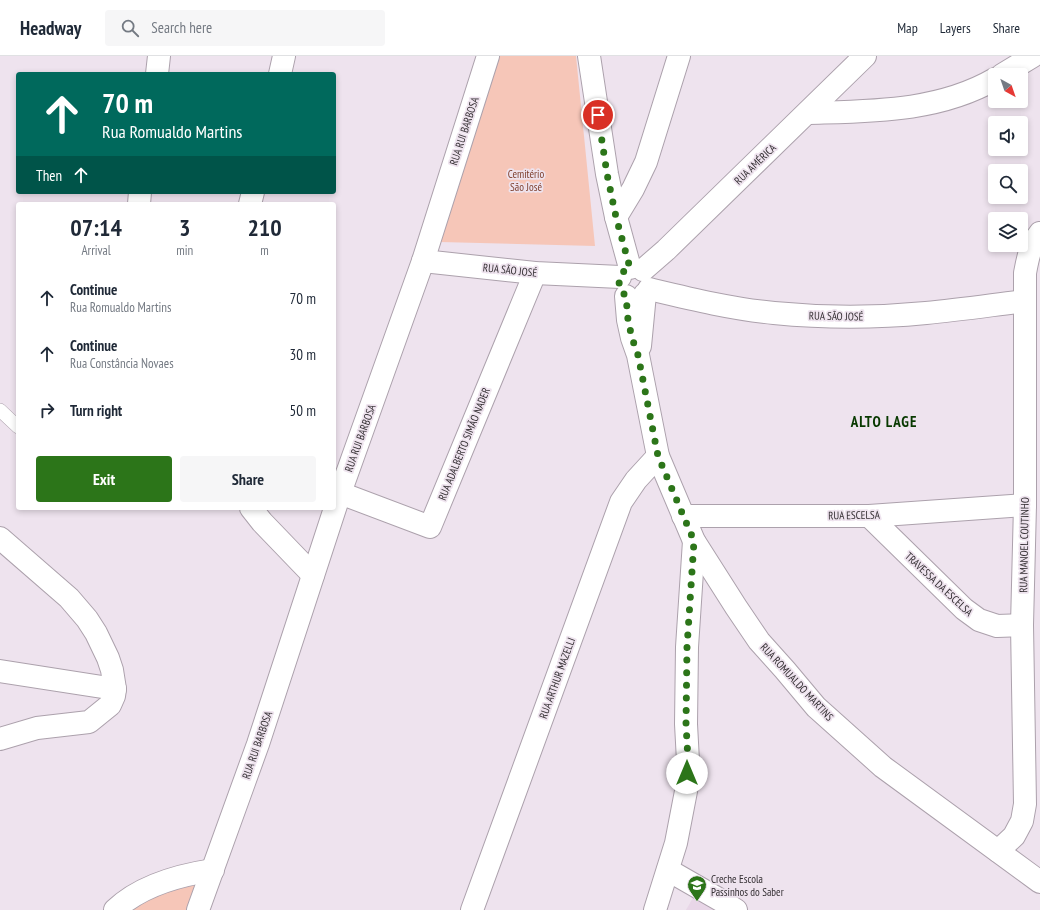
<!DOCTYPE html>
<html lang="en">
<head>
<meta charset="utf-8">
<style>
	:root { --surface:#fff; --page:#f6f6f7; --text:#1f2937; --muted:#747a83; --line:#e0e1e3; --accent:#2c7519 }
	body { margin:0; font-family:"PT Sans Narrow",sans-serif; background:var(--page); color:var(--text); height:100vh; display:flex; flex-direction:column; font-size:15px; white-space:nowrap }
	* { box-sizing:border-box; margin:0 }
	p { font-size:13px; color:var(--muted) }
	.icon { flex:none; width:22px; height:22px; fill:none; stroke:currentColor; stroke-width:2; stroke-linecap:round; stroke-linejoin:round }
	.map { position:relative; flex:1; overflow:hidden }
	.details { position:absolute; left:16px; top:146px; width:320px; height:308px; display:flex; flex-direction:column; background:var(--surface); border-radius:4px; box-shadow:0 2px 6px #0003 }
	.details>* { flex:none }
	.banner { position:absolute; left:16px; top:16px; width:320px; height:122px; border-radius:4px; box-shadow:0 2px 6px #0003; background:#00695c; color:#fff; overflow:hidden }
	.needle { width:26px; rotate:140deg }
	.controls { position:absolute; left:988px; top:12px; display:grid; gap:8px }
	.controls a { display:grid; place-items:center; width:40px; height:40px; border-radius:4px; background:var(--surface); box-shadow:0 2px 6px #0003; font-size:20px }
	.pin { position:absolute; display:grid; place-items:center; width:34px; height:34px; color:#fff; margin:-17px; border:2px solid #fff; border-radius:50%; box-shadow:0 1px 4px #0007 }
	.me { position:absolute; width:44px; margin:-22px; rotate:0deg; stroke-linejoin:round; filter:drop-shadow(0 0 3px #0008) }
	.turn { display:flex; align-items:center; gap:14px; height:84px; padding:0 20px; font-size:18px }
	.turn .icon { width:52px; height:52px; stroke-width:2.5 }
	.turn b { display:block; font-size:28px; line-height:34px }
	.then { display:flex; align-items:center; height:38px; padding:0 20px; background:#0003; gap:8px; font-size:15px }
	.eta { display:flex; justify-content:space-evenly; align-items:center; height:68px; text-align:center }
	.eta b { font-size:24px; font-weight:600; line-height:28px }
	.primary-button { display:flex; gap:8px; margin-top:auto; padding:8px 20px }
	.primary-button a { flex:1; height:46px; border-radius:4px; background:var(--accent); color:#fff; font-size:16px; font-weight:600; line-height:46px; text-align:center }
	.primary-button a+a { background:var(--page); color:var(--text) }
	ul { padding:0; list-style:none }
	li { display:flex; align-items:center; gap:12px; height:56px; padding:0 20px }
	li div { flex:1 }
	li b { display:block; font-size:15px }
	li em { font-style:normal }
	header { display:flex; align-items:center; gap:24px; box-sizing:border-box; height:56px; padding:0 20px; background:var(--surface); border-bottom:1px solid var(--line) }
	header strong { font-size:19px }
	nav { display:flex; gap:22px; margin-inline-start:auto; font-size:14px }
	.search { width:280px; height:36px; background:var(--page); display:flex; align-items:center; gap:10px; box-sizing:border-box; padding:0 14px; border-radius:4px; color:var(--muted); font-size:15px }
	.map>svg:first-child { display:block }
	.built { fill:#e8d6e7 }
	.green { fill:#f6c6b8 }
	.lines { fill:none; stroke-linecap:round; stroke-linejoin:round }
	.service-casing { stroke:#aca1ac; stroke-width:14 }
	.minor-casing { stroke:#aca1ac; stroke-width:24 }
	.service { stroke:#fff; stroke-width:13 }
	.minor { stroke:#fff; stroke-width:22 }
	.route { stroke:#2c7519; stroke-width:7; stroke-dasharray:0 12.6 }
	.labels { text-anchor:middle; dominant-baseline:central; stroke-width:3.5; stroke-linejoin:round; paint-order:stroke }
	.street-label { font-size:11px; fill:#332e32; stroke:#eee3ee }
	.park-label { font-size:11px; fill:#7e3e2c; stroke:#eee3ee }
	.poi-label { font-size:11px; fill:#332e32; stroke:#eee3ee; text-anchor:start }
	.district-label { font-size:15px; font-weight:bold; letter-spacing:1px; fill:#083900; stroke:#eee3ee }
</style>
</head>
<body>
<header>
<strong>Headway</strong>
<div class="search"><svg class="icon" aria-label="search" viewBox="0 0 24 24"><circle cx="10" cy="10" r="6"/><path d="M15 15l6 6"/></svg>Search here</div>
<nav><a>Map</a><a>Layers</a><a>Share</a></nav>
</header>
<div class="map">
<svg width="1040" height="854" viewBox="0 0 1040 854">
	<rect width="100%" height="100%" fill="#eee3ee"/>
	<path class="built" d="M694 840 717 854H686Z"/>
	<g class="green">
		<path d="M499 0H576L595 190 440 186Z"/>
		<path d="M198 828 188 854H132L144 846 160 838Z"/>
	</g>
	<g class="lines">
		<defs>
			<path id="service" d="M0 354 18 371"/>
			<g id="minor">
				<path d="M589 0 607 118 616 161 630 212"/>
				<path d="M157 18 159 0"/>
				<path d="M280 18 284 0"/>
				<path d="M1002 19 1033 0"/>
				<path d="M808 57C871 55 938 56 995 23"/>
				<path d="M139 148 140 136"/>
				<path d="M250 148 253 136"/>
				<path d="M616 161 633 133 646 106 679 0"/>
				<path d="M423 205 535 217 620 221"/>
				<path d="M643 214 666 194 865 0"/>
				<path d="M649 233C691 243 732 253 774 257 825 262 875 262 926 257 959 254 992 249 1025 245"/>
				<path d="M626 240 628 264 632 282 638 299 658 400 694 485 736 551 759 585 785 614 816 651 883 711 1040 826"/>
				<path d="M640 290 645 238"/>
				<path d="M340 437 430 471 535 217"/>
				<path d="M251 452 262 466 313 519"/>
				<path d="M683 460H869L1025 449"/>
				<path d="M869 460 964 553 979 564 997 570 1022 569"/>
				<path d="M0 482 69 542 87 563 96 577 108 602 112 614 115 633 114 640 110 649 89 666 37 672 0 683"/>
				<path d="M0 615 115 633"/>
				<path d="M998 795 1014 780 1022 765 1025 748 1022 569 1025 449V217C1028 201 1030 190 1040 177"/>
				<path d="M668 814 722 845 736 854"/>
				<path d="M115 854C140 830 180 819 213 814"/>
				<path d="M198 854 258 688 340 437 423 205 488 0"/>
				<path d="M472 854 621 446 636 424 658 400"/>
				<path d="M655 854 676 787 687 730 688 705 686 668 687 591 694 485"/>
			</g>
		</defs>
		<use href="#service" class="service-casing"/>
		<use href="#minor" class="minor-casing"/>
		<use href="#service" class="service"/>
		<use href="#minor" class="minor"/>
	</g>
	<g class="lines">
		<path class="route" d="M598 59 607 118 616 161 630 212 624 215 620 221 619 228 621 235 626 240 628 264 632 282 638 299 658 400 694 485 687 591 686 668 688 704 687 717"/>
	</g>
	<defs>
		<symbol id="school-pin" viewBox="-11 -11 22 30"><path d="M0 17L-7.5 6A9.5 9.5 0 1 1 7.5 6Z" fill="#2c7519" stroke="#eee3ee"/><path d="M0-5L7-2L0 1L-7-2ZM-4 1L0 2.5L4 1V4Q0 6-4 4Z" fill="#fff"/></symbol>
	</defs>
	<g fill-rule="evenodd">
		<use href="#school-pin" x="686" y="818" width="22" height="30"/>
	</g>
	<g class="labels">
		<g class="street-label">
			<text transform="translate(464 75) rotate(-72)">RUA RUI BARBOSA</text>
			<text transform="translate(755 108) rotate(-44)">RUA AMÉRICA</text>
			<text transform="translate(510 214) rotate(6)">RUA SÃO JOSÉ</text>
			<text transform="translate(836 260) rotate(1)">RUA SÃO JOSÉ</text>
			<text transform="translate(360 382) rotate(-70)">RUA RUI BARBOSA</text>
			<text transform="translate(464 388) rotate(-68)">RUA ADALBERTO SIMÃO NADER</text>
			<text transform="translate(854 459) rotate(-1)">RUA ESCELSA</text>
			<text transform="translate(1024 489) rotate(-89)">RUA MANOEL COUTINHO</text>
			<text transform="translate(939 528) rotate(43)">TRAVESSA DA ESCELSA</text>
			<text transform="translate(557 622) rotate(-70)">RUA ARTHUR MAZELLI</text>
			<text transform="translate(797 626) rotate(47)">RUA ROMUALDO MARTINS</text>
			<text transform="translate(257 689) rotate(-71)">RUA RUI BARBOSA</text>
		</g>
		<g class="park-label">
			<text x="526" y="118">Cemitério<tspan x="526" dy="13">São José</tspan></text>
		</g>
		<g class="poi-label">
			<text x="711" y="823">Creche Escola<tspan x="711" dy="13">Passinhos do Saber</tspan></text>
		</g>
		<g class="district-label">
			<text x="884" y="365">ALTO LAGE</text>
		</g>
	</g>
</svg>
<div class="controls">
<a><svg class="needle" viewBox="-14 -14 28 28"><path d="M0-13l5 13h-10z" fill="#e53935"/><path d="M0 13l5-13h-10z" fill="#747a83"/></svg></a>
<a><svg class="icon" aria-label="sound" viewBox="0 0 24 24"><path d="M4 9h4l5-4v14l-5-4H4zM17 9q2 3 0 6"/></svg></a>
<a><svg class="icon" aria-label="search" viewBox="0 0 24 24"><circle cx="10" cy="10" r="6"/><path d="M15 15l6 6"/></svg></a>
<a><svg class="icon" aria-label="layers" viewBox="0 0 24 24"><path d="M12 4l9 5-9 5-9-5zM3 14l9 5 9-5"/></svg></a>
</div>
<div class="pin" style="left:598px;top:59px;background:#d93025"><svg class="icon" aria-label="arrive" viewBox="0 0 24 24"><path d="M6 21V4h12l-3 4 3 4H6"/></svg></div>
<svg class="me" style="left:687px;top:717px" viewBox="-20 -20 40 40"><circle r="19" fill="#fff"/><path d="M0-13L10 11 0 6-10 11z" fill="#2c7519"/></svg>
<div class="banner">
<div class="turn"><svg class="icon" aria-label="ahead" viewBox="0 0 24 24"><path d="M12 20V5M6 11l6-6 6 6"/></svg><div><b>70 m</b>Rua Romualdo Martins</div></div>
<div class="then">Then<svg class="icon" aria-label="ahead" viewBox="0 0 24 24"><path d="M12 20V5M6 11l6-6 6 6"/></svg></div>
</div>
<section class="details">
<div class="eta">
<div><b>07:14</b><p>Arrival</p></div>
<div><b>3</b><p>min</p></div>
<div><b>210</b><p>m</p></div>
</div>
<ul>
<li><svg class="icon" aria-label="ahead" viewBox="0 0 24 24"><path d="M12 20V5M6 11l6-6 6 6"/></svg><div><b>Continue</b><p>Rua Romualdo Martins</p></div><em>70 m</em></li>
<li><svg class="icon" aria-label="ahead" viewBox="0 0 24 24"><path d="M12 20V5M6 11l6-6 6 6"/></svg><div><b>Continue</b><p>Rua Constância Novaes</p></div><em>30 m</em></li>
<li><svg class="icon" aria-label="right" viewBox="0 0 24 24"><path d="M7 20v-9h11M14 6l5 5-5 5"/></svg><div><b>Turn right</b></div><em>50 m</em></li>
</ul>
<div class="primary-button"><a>Exit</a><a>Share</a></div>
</section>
</div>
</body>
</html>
